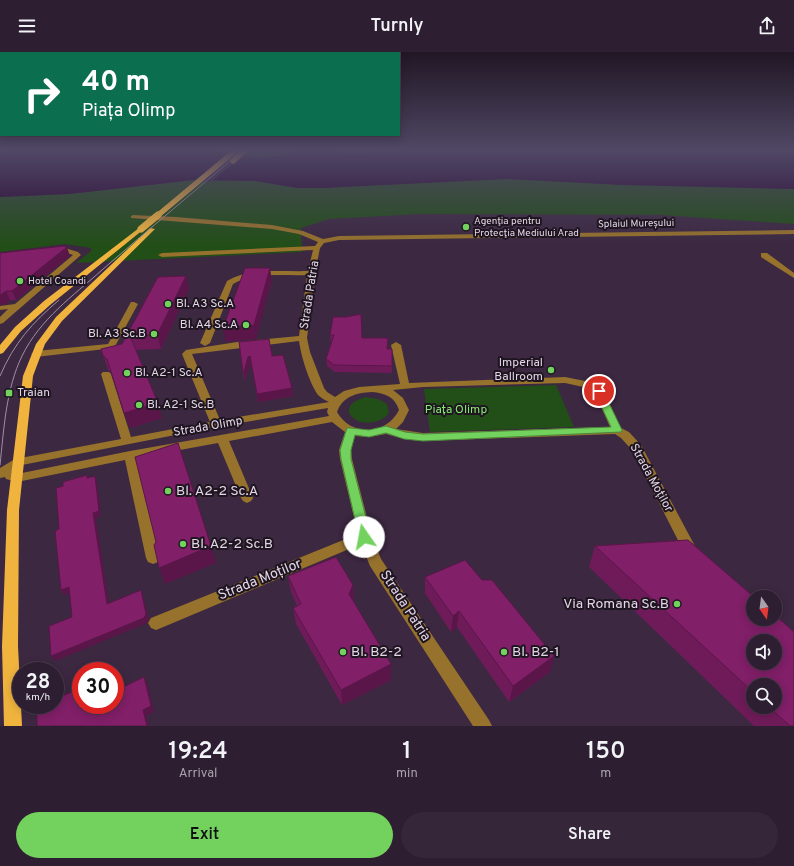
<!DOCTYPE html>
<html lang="en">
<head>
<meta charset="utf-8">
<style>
	:root { --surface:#2d1e31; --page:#352739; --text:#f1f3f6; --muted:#a7a2ab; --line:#483c4d; --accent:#72d25d }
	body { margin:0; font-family:Overpass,sans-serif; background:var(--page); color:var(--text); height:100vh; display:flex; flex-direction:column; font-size:15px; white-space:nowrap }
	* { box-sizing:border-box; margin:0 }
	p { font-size:13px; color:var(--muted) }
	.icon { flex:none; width:22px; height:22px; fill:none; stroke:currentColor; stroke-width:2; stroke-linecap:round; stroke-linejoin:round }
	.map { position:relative; height:674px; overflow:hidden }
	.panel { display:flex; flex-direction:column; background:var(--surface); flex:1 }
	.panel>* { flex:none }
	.top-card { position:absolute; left:0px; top:0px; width:400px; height:84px; box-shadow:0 2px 10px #0003,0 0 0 1px var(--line); background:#0b6e4f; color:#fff; overflow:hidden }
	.needle { width:26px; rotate:166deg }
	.buttons { position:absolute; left:746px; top:538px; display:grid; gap:8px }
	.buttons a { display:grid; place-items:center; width:36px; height:36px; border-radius:50%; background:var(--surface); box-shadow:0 2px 10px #0003,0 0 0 1px var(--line); font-size:20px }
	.speed { position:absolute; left:12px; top:610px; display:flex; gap:8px; font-size:20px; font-weight:700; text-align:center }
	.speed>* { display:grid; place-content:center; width:52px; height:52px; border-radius:50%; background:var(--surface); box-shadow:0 2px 10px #0003,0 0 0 1px var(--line); line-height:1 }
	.speed small { font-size:10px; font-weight:400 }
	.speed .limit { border:6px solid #d22; background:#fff; color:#111 }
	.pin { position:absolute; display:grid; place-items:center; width:34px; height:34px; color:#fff; margin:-17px; border:2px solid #fff; border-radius:50%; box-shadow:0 1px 4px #0007 }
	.me { position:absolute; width:44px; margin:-22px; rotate:348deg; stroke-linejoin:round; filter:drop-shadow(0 0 3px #0008) }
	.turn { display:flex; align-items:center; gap:14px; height:84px; padding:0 16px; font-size:18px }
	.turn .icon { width:52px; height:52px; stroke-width:2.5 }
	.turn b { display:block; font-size:28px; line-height:34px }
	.eta { display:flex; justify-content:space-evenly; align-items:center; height:68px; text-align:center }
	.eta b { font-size:24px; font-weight:600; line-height:28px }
	.cta { display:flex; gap:8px; margin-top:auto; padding:8px 16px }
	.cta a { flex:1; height:46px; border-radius:24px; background:var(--accent); color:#111; font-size:16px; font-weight:600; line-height:46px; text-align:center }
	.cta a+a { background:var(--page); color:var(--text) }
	header { display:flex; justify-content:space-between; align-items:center; height:52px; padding:0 16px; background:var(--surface); font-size:18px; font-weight:600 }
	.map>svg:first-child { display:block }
	.green { fill:#224e18 }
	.water { fill:#26012e }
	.pier { fill:#3c2841 }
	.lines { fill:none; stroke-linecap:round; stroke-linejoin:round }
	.minor { fill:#96722d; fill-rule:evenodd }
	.major { fill:#f0b43e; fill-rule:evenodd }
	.tram { stroke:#a090a4; stroke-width:1 }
	.major-bridge-far1 { stroke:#f0b43e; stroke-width:5.5 }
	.major-bridge { stroke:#f0b43e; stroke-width:7 }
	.wall { fill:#6f1b59; fill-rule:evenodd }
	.shaded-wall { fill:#5a1649 }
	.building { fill:#811f68; stroke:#5a1649; fill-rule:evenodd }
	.route { fill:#72d25d; stroke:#4a883c }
	.poi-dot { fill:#72d25d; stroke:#1e1520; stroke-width:1.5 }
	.labels { text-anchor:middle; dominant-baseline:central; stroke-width:4; stroke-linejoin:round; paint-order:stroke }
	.far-poi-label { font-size:10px; fill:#e3d6e6; stroke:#1e1520; text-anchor:start }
	.far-street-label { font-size:10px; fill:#e3d6e6; stroke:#1e1520 }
	.street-label { font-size:12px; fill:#e3d6e6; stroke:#1e1520 }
	.poi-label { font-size:12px; fill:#e3d6e6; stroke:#1e1520; text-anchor:start }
	.park-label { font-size:12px; fill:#87eb72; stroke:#1e1520 }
	.near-poi-label { font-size:14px; fill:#e3d6e6; stroke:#1e1520; text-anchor:start }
	.near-street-label { font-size:14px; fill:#e3d6e6; stroke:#1e1520 }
</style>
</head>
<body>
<header><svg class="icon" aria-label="menu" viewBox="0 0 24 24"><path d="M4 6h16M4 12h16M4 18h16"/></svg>Turnly<svg class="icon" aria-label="share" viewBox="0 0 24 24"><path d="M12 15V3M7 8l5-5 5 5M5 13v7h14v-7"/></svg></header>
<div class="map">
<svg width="794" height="674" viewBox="0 0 794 674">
	<rect width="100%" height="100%" fill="#3c2841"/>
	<g class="green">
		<path d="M214 98H298C274 110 239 107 214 98Z"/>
		<path d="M478 127H526L623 133 794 137V172L661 163 421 162 329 167 301 176 302 200 76 211 91 199V196L65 192 0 200V145L69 142 194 128 256 129 297 136H322Z"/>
		<path d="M556 333 574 375 430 380 424 337Z"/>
		<path d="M365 345 378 347 387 352 389 361C380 373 357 375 349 361 348 351 357 348 365 345Z"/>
	</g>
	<path class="water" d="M0 98H214L229 103 263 105 285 103 298 98H331C342 105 388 99 403 98H794V137L623 133 508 127 322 136H297L256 129 194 128 69 142 0 145Z"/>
	<path class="pier" d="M230 101 243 103 211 130H194Z"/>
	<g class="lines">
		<g class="minor">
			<path d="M133 163 176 165 272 173 303 179 323 187 339 184 794 178V182L339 188 324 191 320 196 315 221 307 286 310 300 324 336 327 340 335 345 344 339 359 335 400 332 391 293 396 290 401 293 409 331 565 325 585 329 596 332 603 337 621 376 629 380 641 393 696 496 694 500 689 501 684 500 632 398 621 386 615 382 423 389 404 387 386 382 369 385 355 384 351 398 352 407 372 485 381 507 489 668 492 674H473L370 514 361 492 161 576 156 578 151 576 148 571 151 566 358 482 340 407 339 398 345 380 332 370 229 389 253 446 251 449 247 451 243 449 241 446 218 391 136 406 160 506 158 510 153 512 148 510 146 506 125 408 17 430 6 427 5 425 0 426V416L15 407 121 387 101 322 103 320H109L111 322 131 385 210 370 182 302 186 298 237 290 299 284 307 223C284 224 254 220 233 232L210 291 205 294 200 291 227 229C250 215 282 220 308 219L313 198 162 205 158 203 162 201 315 194 318 190 299 182 272 177 131 166V164ZM299 289C301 304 309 330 318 343 321 346 325 348 329 350L220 368 192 302ZM565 331 588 336 595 341 610 375 423 381 396 377 403 370 409 358 403 346 393 338 423 335ZM372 340C385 341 395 345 399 358 387 383 351 385 337 360 343 344 356 341 372 340ZM328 356 327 360 329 364 130 399 17 422 12 420 22 413 216 375Z"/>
			<path d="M65 196 78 200 81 203 3 271 0 272V265L8 257 0 258V254L15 252 73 203C66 200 55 202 50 199L54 197Z"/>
			<path d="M761 201H767L794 221V226L761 205Z"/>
			<path d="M131 250H134L138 252 114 296 36 305 31 302 36 299 108 292Z"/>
		</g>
		<g class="major">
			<path d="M139 176 144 177 50 253 21 279 3 301 0 302V293L15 275 44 249Z"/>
			<path d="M150 176 155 177 62 269 45 292 33 324 19 458 18 594 22 674H4L2 594 7 458 23 324 36 292 56 265Z"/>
		</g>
		<g class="tram">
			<path d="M0 324C14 291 32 271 59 248"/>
			<path d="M0 413C4 376 6 337 22 304 40 267 73 244 102 218 149 177 196 138 243 98"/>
		</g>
		<g class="major-bridge-far1">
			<path d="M233 109 245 98"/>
			<path d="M157 164 236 98"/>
		</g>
		<path class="major-bridge" d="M141 177 158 163"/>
	</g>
	<g class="wall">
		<path d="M0 201 70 204 16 248H10L6 252Z"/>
		<path d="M186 224 189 237 161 297 136 298 162 366 130 376 112 321 108 318 101 297 122 292Z"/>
		<path d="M330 283 362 286 388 297H392V321L335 320 327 314 326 307 331 291Z"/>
		<path d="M269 287 272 304 292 336 293 344 258 350 251 312H250L245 328H244L243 320Z"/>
		<path d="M688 488 754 545H753V567H775V563L794 580V674H754L589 515 595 494ZM753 589H775V611H753ZM753 633H775V655H753Z"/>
		<path d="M288 524 353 533 354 550 391 612V628L342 653 296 572 293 556 297 554 291 540Z"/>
		<path d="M425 525 482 528 550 620 509 650 457 575 451 580 425 541Z"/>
	</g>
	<g class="shaded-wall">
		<path d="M67 195 70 204 16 248 12 239Z"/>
		<path d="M270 216 272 229 256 287 226 290 223 276Z"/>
		<path d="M186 224 189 237 161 297 157 283Z"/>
		<path d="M6 239 10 248 6 252 0 253V243Z"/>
		<path d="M250 304 251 312H250L245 328 244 320 248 305Z"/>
		<path d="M292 336 293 344 258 350 257 342Z"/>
		<path d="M158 351 162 366 130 376 124 361Z"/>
		<path d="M95 424 97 429 101 464 96 466 110 557 107 552 93 461Z"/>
		<path d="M211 494 216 511 165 532 159 516Z"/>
		<path d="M353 533 354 549 350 558 349 542Z"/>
		<path d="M69 535 72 540 64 543 61 538Z"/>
		<path d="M141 538 143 544 149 567 147 571 55 609 51 604Z"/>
		<path d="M459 559 457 575 451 580 453 564Z"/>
		<path d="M554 604 550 620 509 650 513 634Z"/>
		<path d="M391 612V628L342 653 341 638Z"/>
		<path d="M144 625 147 631 154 660 146 664 149 674H147L143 658Z"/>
	</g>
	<g class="building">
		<path d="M64 194 67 195 12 239H6L2 242 0 243V201Z"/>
		<path d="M245 216H270L254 273 223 276Z"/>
		<path d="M186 224 157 283 130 284 158 351 124 361 107 307 103 304 101 297 122 292 158 225Z"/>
		<path d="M361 262 362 286H388L387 297H392V314L334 313 326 307 334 283H330L333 265H346Z"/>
		<path d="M269 287 272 304 283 303 292 336 257 342 250 304 248 305 244 320H243L239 290Z"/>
		<path d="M178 391 211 494 159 516 154 493 156 490 135 405Z"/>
		<path d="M87 423V426L95 424 99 459 93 461 107 552 141 538 146 562 144 566 51 604 49 574 72 565 69 535 61 538 55 479 59 477 56 436 63 434V430Z"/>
		<path d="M688 488 754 545H753V567H775V563L794 580V674H790L769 655H775V633H753V640L595 494ZM753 589H775V611H753Z"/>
		<path d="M336 505 353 533 349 542 391 612 341 638 293 556 301 552 288 524Z"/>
		<path d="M465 508 482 528H492L554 604 513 634 459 559 453 564 425 525Z"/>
		<path d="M144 625 151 654 143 658 147 674H37V655L42 653H55V647L81 636V653H115V639Z"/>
	</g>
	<linearGradient id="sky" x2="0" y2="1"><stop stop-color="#211624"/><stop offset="0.51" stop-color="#504865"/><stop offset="1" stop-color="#504865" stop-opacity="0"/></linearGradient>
	<rect width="794" height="193" fill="url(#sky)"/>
	<path class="route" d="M595 337H602L603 339 622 378 621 380 423 389 404 387 386 381 369 385 355 383 351 398V407L371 485 369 489 364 490 360 489 341 407 340 398 347 376H351L369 378 386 374 405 380 423 382 611 375 594 339Z"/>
	<g class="poi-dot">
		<circle cx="466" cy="175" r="4"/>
		<circle cx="20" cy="229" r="4"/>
		<circle cx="168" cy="252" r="4"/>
		<circle cx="246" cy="273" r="4"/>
		<circle cx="154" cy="282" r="4"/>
		<circle cx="551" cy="318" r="4"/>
		<circle cx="127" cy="321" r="4"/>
		<rect x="5" y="337" width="8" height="8" rx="2"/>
		<circle cx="139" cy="353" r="4"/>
		<circle cx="168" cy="439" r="4"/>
		<circle cx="183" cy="492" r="4"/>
		<circle cx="677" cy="552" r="4"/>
		<circle cx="343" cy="600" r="4"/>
		<circle cx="504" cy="600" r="4"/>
	</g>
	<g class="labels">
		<g class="far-poi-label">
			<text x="474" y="169">Agenţia pentru<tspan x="474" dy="12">Protecţia Mediului Arad</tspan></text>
			<text x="28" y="229">Hotel Coandi</text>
		</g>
		<g class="far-street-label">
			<text transform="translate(636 172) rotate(-1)">Splaiul Mureșului</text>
		</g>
		<g class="street-label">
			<text transform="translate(310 243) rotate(-81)">Strada Patria</text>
			<text transform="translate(208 375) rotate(-10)">Strada Olimp</text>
			<text transform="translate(651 426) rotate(61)">Strada Moților</text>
		</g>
		<g class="poi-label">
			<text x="176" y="252">Bl. A3 Sc.A</text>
			<text x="238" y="273" text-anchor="end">Bl. A4 Sc.A</text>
			<text x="146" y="282" text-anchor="end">Bl. A3 Sc.B</text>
			<text x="543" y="311" text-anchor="end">Imperial<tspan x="543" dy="14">Ballroom</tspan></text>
			<text x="135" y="321">Bl. A2-1 Sc.A</text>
			<text x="17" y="341">Traian</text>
			<text x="147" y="353">Bl. A2-1 Sc.B</text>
		</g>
		<g class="park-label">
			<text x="456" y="358">Piața Olimp</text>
		</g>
		<g class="near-poi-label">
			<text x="176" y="439">Bl. A2-2 Sc.A</text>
			<text x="191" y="492">Bl. A2-2 Sc.B</text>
			<text x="669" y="552" text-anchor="end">Via Romana Sc.B</text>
			<text x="351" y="600">Bl. B2-2</text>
			<text x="512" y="600">Bl. B2-1</text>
		</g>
		<g class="near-street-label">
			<text transform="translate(260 528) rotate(-22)">Strada Moților</text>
			<text transform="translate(405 554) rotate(57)">Strada Patria</text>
		</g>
	</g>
</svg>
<div class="buttons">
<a><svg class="needle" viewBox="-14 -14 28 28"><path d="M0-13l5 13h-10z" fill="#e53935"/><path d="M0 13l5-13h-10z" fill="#a7a2ab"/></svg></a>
<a><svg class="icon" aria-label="sound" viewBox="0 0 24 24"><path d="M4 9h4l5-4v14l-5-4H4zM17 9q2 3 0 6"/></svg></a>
<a><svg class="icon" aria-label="search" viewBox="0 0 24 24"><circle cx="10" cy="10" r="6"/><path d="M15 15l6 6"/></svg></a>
</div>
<div class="speed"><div>28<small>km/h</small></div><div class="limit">30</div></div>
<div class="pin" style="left:599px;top:339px;background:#d93025"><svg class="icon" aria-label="arrive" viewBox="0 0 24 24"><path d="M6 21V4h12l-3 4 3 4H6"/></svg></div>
<svg class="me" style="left:364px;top:485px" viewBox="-20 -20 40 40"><circle r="19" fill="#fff"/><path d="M0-13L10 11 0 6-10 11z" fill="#72d25d"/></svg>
<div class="top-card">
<div class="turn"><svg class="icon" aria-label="right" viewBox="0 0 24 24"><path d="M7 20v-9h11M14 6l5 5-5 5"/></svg><div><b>40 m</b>Piața Olimp</div></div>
</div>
</div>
<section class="panel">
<div class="eta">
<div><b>19:24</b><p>Arrival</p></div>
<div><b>1</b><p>min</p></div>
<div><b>150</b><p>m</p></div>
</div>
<div class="cta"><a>Exit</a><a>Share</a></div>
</section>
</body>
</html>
